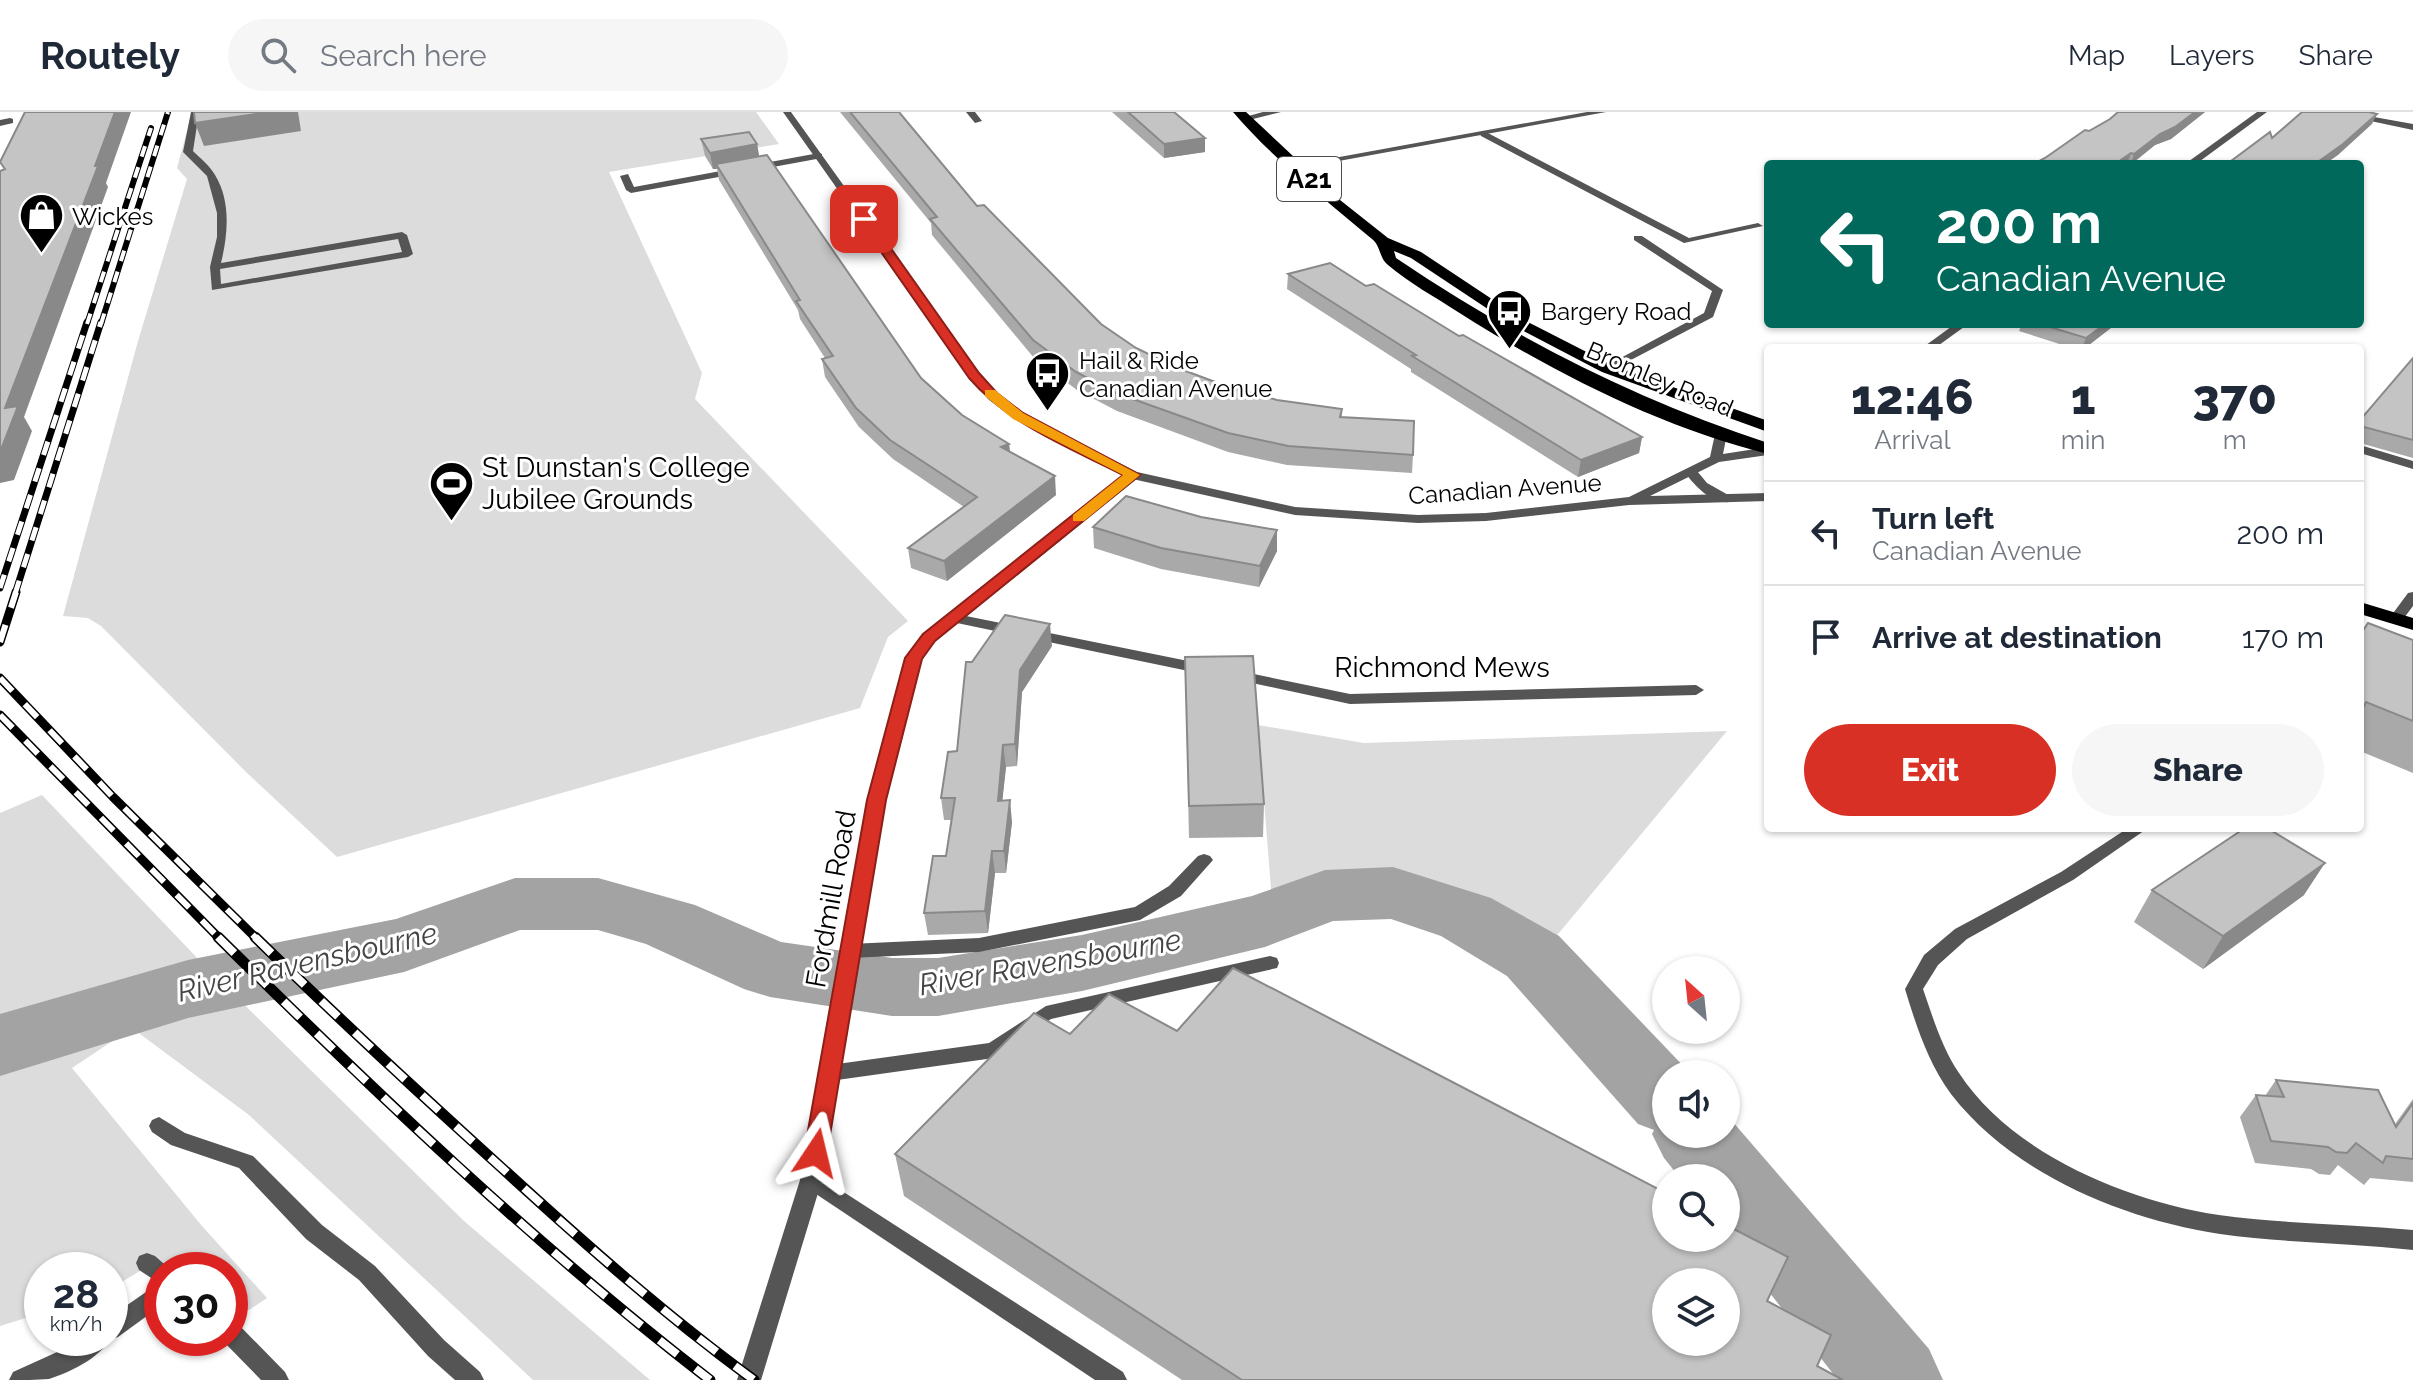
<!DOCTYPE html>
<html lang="en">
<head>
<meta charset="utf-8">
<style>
	:root { --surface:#fff; --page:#f6f6f7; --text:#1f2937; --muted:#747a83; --line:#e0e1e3; --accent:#d93025 }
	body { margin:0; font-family:Raleway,sans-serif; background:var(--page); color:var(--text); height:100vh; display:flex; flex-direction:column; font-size:30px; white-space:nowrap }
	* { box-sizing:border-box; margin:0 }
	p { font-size:26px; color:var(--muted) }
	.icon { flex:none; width:44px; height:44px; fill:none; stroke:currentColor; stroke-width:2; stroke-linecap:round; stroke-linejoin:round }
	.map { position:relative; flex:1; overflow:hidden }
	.side { position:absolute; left:1764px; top:232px; width:600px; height:488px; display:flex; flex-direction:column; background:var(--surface); border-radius:8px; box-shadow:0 2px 6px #0004 }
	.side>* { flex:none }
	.top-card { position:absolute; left:1764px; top:48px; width:600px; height:168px; border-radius:8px; box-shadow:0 2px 6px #0004; background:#00695c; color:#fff; overflow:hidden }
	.needle { width:52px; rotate:333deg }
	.fabs { position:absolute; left:1652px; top:844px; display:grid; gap:16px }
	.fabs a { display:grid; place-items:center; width:88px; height:88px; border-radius:50%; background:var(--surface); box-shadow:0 2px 6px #0004; font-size:40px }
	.speed { position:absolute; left:24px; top:1140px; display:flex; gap:16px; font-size:40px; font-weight:700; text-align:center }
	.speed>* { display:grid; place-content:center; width:104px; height:104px; border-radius:50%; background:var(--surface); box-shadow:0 2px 6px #0004; line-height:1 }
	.speed small { font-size:20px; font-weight:400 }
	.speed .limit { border:12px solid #d22; background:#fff; color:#111 }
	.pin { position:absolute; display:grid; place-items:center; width:68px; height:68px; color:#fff; margin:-34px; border-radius:16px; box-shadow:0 4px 12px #0006 }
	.me { position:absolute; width:88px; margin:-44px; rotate:10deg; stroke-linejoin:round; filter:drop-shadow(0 0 6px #0008) }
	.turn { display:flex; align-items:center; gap:28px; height:168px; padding:0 40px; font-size:36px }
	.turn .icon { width:104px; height:104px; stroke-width:2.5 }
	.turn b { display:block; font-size:56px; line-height:68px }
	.eta { display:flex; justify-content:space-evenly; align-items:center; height:136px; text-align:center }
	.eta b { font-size:48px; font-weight:800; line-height:56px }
	.action { display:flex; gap:16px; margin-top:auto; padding:16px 40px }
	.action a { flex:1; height:92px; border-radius:48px; background:var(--accent); color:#fff; font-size:32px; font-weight:800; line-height:92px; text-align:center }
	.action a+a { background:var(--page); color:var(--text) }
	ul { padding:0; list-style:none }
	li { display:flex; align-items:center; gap:24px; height:104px; padding:0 40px; border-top:2px solid var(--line) }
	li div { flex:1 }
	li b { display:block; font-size:30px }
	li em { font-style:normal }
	header { display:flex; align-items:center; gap:48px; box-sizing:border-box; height:112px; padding:0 40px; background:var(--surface); border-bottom:2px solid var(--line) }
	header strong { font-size:38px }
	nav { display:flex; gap:44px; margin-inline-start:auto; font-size:28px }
	.search { width:560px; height:72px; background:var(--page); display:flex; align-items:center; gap:20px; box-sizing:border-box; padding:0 28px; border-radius:44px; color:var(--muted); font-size:30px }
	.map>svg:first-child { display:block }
	.green { fill:#dcdcdc }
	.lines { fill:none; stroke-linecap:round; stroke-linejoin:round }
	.river { fill:#a3a3a3; fill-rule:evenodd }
	.service { fill:#555; fill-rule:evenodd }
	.minor { fill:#555; fill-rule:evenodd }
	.tertiary { fill:#555; fill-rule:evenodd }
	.trunk { fill:#000; fill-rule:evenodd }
	.rail-far3-casing { stroke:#000; stroke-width:6 }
	.rail-far2-casing { stroke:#000; stroke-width:7 }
	.rail-far1-casing { stroke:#000; stroke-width:9 }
	.rail-casing { stroke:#000; stroke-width:11 }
	.rail-far3 { stroke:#fff; stroke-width:4; stroke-dasharray:11; stroke-linecap:butt }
	.rail-far2 { stroke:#fff; stroke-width:5; stroke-dasharray:14; stroke-linecap:butt }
	.rail-far1 { stroke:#fff; stroke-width:6; stroke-dasharray:18; stroke-linecap:butt }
	.rail { stroke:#fff; stroke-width:8; stroke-dasharray:23; stroke-linecap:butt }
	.wall { fill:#a9a9a9 }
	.shaded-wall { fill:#898989 }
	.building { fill:#c4c4c4; stroke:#898989; stroke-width:2; fill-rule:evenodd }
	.route { fill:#d93025; stroke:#8d1f18; stroke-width:2 }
	.slow { fill:#f59e0b }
	.labels { text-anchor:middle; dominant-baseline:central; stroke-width:6; stroke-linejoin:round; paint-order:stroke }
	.far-poi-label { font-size:24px; fill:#000; stroke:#fff; text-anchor:start }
	.far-street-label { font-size:24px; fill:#000; stroke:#fff }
	.shield { fill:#fff; stroke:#4c4c4c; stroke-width:2 }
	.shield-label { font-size:26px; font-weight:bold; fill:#000 }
	.poi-label { font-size:28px; fill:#000; stroke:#fff; text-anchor:start }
	.street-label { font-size:28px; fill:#000; stroke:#fff }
	.water-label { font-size:30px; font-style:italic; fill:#444; stroke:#fff }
</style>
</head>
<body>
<header>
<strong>Routely</strong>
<div class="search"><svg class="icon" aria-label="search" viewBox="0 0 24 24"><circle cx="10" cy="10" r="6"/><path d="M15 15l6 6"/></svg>Search here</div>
<nav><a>Map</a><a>Layers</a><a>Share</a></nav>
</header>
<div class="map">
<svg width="2413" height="1268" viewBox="0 0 2413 1268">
	<rect width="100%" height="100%" fill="#fff"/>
	<g class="green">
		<path d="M192 0H756L779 32 609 60 702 261 695 287 908 509 888 525 860 596 337 745 246 660 101 514 88 506 63 504 138 229 187 67 177 56Z"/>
		<path d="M1258 613 1364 631 1727 619 1544 839C1518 820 1491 798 1460 788 1401 767 1331 770 1272 789Z"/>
		<path d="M42 683 201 850 464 1109 650 1268H533L249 1003 132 916 72 956 202 1114 267 1186 249 1198 230 1189V1158H171L155 1150 110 1177V1158H42V1201L0 1214V701Z"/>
	</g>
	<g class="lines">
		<path class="river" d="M1393 755 1491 786 1559 824 1691 962H1666V1022H1726V1002L1929 1237 1943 1268H1838L1726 1125V1066H1680L1664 1046 1652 1022 1654 1018 1638 1012 1507 864 1441 824 1391 807 1333 809 1265 835 1082 879 938 904H892L770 885 744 877 646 832 598 818H520L404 860 188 906 0 964V902L188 848 396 807 515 766H598L695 793 781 830 892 846H938L1082 823 1252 784 1325 758Z"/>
		<g class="service">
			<path d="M191 0H199L193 39C200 46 210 54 215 63 231 89 228 122 221 151L402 120 407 123 413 142 408 145 212 178 210 155 217 125V101L207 64 183 40ZM398 127 402 140 221 172 220 157Z"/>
			<path d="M966 0H975L982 9 975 11Z"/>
			<path d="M1263 0H1281L1245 9 1241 6Z"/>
			<path d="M10 6 13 7V11L0 14V8Z"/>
			<path d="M1484 19 1689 126 1758 111 1763 114 1684 131 1481 24 1480 22Z"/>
			<path d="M819 41 822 42V46L631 81 626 78 620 64 628 62 634 75Z"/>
			<path d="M1634 124H1642L1723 178 1713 205 1608 260 1602 257 1604 255 1704 201 1712 179 1634 128Z"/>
			<path d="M2360 333 2413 349V357L2360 341Z"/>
			<path d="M1204 742 1210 744 1213 748 1181 784 1140 808 979 840 850 846 844 844 841 839 844 834 850 832 979 826 1135 795 1169 774 1198 744Z"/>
			<path d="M1270 844 1277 846 1279 851 1277 856 1051 907 994 946 830 969 823 967 820 961 823 955 830 953 989 931 1046 894Z"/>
			<path d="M159 1005 185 1021 253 1044 322 1113 375 1154 444 1228 480 1260 484 1268H455L428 1244 359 1168 306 1127 239 1056 171 1033 152 1020 149 1014 152 1008Z"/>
			<path d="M811 1059 1123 1260 1127 1268H1095L804 1074 800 1068 804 1062Z"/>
		</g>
		<g class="minor">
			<path d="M1587 0H1606L1295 57 1290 54Z"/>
			<path d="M2257 0H2267L2196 52H2185Z"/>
			<path d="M2328 0H2346L2413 12V18Z"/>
			<path d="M1955 212H1968L1935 236H1922Z"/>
			<path d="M1692 358 1697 359 1707 371 1730 384V390C1712 392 1696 375 1686 362Z"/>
			<path d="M1133 359 1139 363 1138 366 966 504 1203 552 1211 557 1203 562 957 511 934 529 920 547 884 688 822 1068 761 1268H737L800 1068 868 688 906 546 924 523Z"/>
			<path d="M2413 480V494L2401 510H2391L2389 507 2391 504 2408 481Z"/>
			<path d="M1234 558 1350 582 1696 573 1704 578 1696 583 1350 592 1229 566 1226 563 1229 560Z"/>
			<path d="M2128 716H2148L2073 768 1967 827 1938 853 1923 877C1933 906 1942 936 1959 961 2012 1042 2127 1089 2219 1103 2283 1112 2349 1112 2413 1118V1138C2349 1131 2284 1131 2220 1122 2122 1107 2013 1062 1951 982 1928 951 1916 913 1905 877L1924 843 1955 817 2061 760Z"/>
			<path d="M147 1141 155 1144 171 1158H162V1193L118 1225 109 1228C100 1246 68 1261 49 1267 37 1268 22 1268 9 1268L13 1260 66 1236 80 1226H110V1205L159 1171 139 1158 136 1151 139 1144Z"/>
			<path d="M230 1209 238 1212 285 1260 289 1268H261L222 1228 230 1226Z"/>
		</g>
		<path class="tertiary" d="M783 0H791L978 261 996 281 1022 301 1137 360 1295 395 1418 403 1486 401 1629 385 1710 345 1715 322 1721 318 1727 322 1723 342 1768 335V343L1719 350 1650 384 1768 381V389L1629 393 1486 409 1418 411 1295 403 1128 366 1014 307 988 287 970 265Z"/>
		<g class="trunk">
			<path d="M1233 0H1246L1340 88 1388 126 1421 140 1522 207 1614 254 1768 309V320L1602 260 1512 213 1411 146 1394 139 1396 146C1513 225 1634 287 1768 331V342C1660 315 1552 260 1458 200 1435 185 1409 171 1388 153 1379 146 1381 134 1372 127 1325 87 1273 47 1233 0Z"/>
			<path d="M2360 490 2413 506V518L2360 502Z"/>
		</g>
		<defs>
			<g id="rail-far3">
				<path d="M87 212 151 16"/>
				<path d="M101 212 168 0"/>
			</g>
			<g id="rail-far2">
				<path d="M0 476 87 210"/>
				<path d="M15 482 101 210"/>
			</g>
			<g id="rail-far1">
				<path d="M0 530 16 480"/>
				<path d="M0 566 113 685 257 827"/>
				<path d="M0 603 220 827"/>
			</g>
			<g id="rail">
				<path d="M218 825C375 980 535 1133 710 1268"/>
				<path d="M255 825C336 904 419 981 503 1057 584 1131 665 1203 754 1268"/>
			</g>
		</defs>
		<use href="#rail-far3" class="rail-far3-casing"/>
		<use href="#rail-far2" class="rail-far2-casing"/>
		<use href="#rail-far1" class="rail-far1-casing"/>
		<use href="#rail" class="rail-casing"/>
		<use href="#rail-far3" class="rail-far3"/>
		<use href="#rail-far2" class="rail-far2"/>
		<use href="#rail-far1" class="rail-far1"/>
		<use href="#rail" class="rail"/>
	</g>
	<g class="wall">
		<path d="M840 0H899L977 94 1101 212 1136 236 1175 255 1226 274 1277 288 1342 297V305L1413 343 1412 361 1287 353 1228 340 1117 299 1077 278 1034 246 932 123 931 111Z"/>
		<path d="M1112 0H1174L1205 26V40L1164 46Z"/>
		<path d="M2118 0H2205L2171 27 2155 33 2132 52H2034L2110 7Z"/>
		<path d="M701 27 757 32 759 44 921 266 962 303 1009 332 1010 340 1056 383 947 469 911 456 908 436 964 395 893 347 859 315 825 265 822 247 825 246 800 207 798 198 719 68 717 57H713L705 44Z"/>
		<path d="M1288 162 1366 174 1642 325 1639 341 1578 365 1411 260V257L1287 177Z"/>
		<path d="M2022 212H2116L2085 236H2072L2019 219Z"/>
		<path d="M2413 246V346L2360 331V308Z"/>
		<path d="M1201 405 1277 418V439L1259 475 1161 457 1094 436 1093 415Z"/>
		<path d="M2360 523 2413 528V661L2360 639Z"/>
		<path d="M1052 534 1022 580 1017 654 1006 655 1002 688 1012 710 1006 761H995L988 821 928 823 924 801 946 744 952 708H944L941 686 957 639Z"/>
		<path d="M1185 545 1264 692 1263 725 1189 726Z"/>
		<path d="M2152 778 2304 783 2203 857 2134 810Z"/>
		<path d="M1177 919 1768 1189 1817 1254 1843 1268H1182L904 1084 895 1042 1070 922Z"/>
		<path d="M2276 968 2395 1012 2413 987V1070L2370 1066 2364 1073 2338 1053 2330 1063 2319 1062 2311 1057 2255 1051 2240 1005 2256 983 2265 984Z"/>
	</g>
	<g class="shaded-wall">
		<path d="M115 0H131L106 71 108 75 24 305 32 319 14 368 0 371V340L5 296Z"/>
		<path d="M270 0H298L301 19 204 34 195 11Z"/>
		<path d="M2195 0H2205L2171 27 2155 33 2131 52 2134 42 2160 22Z"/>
		<path d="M2377 2 2372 12 2338 43 2325 52H2315Z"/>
		<path d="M1205 26V40L1164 46V32Z"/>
		<path d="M757 32 760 49 716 52 717 57H713L710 41Z"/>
		<path d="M2131 41 2127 52H2115Z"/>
		<path d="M2105 212H2116L2085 236H2082L2086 226Z"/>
		<path d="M1642 325 1639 341 1578 365 1581 348Z"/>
		<path d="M1009 332 1011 351 1001 335Z"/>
		<path d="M1055 364 1056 383 947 469 944 449Z"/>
		<path d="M1277 418V439L1259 475 1260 454Z"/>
		<path d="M1050 512 1052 534 1022 580 1017 654 1015 632 1020 558Z"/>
		<path d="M1003 633 1006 655 1000 711 998 689Z"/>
		<path d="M1010 688 1012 710 1006 761 1004 739Z"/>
		<path d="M992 739 995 761 988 821 985 799Z"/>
		<path d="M2325 751 2304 783 2203 857 2223 824Z"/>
	</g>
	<g class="building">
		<path d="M25 0H115L95 54H98L5 296 18 294 0 340V59L5 57 0 50Z"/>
		<path d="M194 0H270L195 11Z"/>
		<path d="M850 0H899L977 94 984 93 1101 212 1136 236 1175 255 1226 274 1277 288 1342 297 1340 305 1414 309 1413 343 1288 334 1228 321 1116 281 1076 260 1033 228 930 107 937 105Z"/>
		<path d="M1128 0H1174L1205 26 1164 32Z"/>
		<path d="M2118 0H2195L2175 15 2160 22 2134 42 2131 41 2115 52H2034L2045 46 2085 18 2089 19 2110 7Z"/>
		<path d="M2302 0H2369L2377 2 2343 32 2315 52H2227L2270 20 2272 26Z"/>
		<path d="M749 20 757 32 710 41 701 27Z"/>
		<path d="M767 43 921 266 962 303 1009 332 1001 335 1055 364 944 449 908 436 977 385 890 328 856 296 822 247 833 244 796 189 800 188 716 52Z"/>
		<path d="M1330 151 1366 174 1374 172 1459 224 1463 223 1642 325 1581 348 1412 244 1416 243 1288 162Z"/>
		<path d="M2040 212H2105L2086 226Z"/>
		<path d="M2413 246V328L2360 314V308Z"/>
		<path d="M1126 384 1201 405 1277 418 1260 454 1161 436 1093 415Z"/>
		<path d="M1005 503 1050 512 1020 558 1015 632 1003 633 998 689 1010 688 1004 739H992L985 799 924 801 933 744H946L955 686H941L948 640 957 639 966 550H972Z"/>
		<path d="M2368 511 2413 528V609L2366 590 2364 594 2360 593V523Z"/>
		<path d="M1253 544 1264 692 1189 694 1185 545Z"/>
		<path d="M2245 716H2267L2325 751 2223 824 2152 778Z"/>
		<path d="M1233 856 1666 1081V1126H1726V1113L1788 1145 1767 1189 1831 1223 1817 1254 1843 1268H1242L895 1042 1034 901 1070 922 1109 882 1177 919ZM1666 1170H1726V1230H1666Z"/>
		<path d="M2276 968 2378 978 2396 1015 2413 991V1047L2386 1044 2383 1051 2356 1031 2347 1041 2336 1040 2328 1035 2271 1029 2256 983 2284 985Z"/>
	</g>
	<path class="route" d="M860 104H868L979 261 997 281 1023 301 1140 363 935 529 922 547 886 688 827 1041 824 1048 816 1051 807 1048 804 1041 867 688 905 546 923 522 1123 363C1068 335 1010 313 969 266L858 107Z"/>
	<path class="slow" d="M985 278H995L1023 301 1140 363 1084 409H1073V403L1123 363 1013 307 985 284Z"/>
	<defs>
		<symbol id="shop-pin" viewBox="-11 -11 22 30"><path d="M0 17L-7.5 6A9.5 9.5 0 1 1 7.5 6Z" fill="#000" stroke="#fff"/><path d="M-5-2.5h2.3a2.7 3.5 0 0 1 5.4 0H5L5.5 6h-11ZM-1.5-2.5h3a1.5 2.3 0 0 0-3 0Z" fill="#fff"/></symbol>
		<symbol id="bus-pin" viewBox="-11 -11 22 30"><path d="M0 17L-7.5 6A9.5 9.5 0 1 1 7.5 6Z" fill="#000" stroke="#fff"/><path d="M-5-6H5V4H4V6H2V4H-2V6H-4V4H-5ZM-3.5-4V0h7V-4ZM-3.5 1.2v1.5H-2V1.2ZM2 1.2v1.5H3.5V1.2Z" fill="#fff"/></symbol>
		<symbol id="stadium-pin" viewBox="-11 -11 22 30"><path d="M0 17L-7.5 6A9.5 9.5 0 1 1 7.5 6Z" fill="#000" stroke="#fff"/><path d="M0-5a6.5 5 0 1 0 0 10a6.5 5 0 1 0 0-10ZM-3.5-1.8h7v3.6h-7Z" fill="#fff"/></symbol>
	</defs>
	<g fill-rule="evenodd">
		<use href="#shop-pin" x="16" y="78" width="51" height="69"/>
		<use href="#bus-pin" x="1484" y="174" width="51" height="69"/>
		<use href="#bus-pin" x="1022" y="236" width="51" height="69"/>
		<use href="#stadium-pin" x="426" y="346" width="51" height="69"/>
	</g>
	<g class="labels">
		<g class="far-poi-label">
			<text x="72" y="104">Wickes</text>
			<text x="1541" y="199">Bargery Road</text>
			<text x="1079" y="248">Hail &amp; Ride<tspan x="1079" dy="28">Canadian Avenue</tspan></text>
		</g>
		<g class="far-street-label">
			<text transform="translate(1660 267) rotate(23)">Bromley Road</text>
			<text transform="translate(1505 377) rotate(-4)">Canadian Avenue</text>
		</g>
		<rect class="shield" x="1277" y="45" width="64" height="44" rx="6"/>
		<g class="shield-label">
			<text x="1309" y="67">A21</text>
		</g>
		<g class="poi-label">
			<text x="482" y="355">St Dunstan's College<tspan x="482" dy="32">Jubilee Grounds</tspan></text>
		</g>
		<g class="street-label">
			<text x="1442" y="555">Richmond Mews</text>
			<text transform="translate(831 787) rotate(-80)">Fordmill Road</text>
		</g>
		<g class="water-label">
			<text transform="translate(307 850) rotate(-13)">River Ravensbourne</text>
			<text transform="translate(1050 850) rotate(-10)">River Ravensbourne</text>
		</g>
	</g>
</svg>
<div class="fabs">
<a><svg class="needle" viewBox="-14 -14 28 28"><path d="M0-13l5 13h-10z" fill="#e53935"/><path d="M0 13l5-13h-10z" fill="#747a83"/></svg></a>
<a><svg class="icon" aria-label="sound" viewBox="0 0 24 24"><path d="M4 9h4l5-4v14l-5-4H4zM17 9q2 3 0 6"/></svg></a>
<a><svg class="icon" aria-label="search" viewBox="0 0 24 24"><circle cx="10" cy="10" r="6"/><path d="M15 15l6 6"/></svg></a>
<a><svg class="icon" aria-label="layers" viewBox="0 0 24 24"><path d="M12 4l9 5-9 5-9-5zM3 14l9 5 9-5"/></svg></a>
</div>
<div class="speed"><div>28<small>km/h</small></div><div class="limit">30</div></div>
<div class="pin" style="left:864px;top:107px;background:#d93025"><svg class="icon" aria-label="arrive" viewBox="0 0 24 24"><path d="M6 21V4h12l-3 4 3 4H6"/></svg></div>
<svg class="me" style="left:816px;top:1041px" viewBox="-20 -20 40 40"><path d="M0-17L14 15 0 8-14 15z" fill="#d93025" stroke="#fff" stroke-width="4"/></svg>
<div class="top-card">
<div class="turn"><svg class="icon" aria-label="left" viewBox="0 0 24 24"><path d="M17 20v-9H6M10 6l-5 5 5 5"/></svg><div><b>200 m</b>Canadian Avenue</div></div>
</div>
<section class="side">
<div class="eta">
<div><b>12:46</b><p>Arrival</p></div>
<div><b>1</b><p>min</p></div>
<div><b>370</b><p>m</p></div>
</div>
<ul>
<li><svg class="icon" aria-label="left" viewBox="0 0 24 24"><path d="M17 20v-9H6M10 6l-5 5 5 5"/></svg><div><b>Turn left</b><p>Canadian Avenue</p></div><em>200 m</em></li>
<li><svg class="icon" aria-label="arrive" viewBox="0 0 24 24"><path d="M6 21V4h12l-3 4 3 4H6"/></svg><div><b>Arrive at destination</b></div><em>170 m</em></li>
</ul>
<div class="action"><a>Exit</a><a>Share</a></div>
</section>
</div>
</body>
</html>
